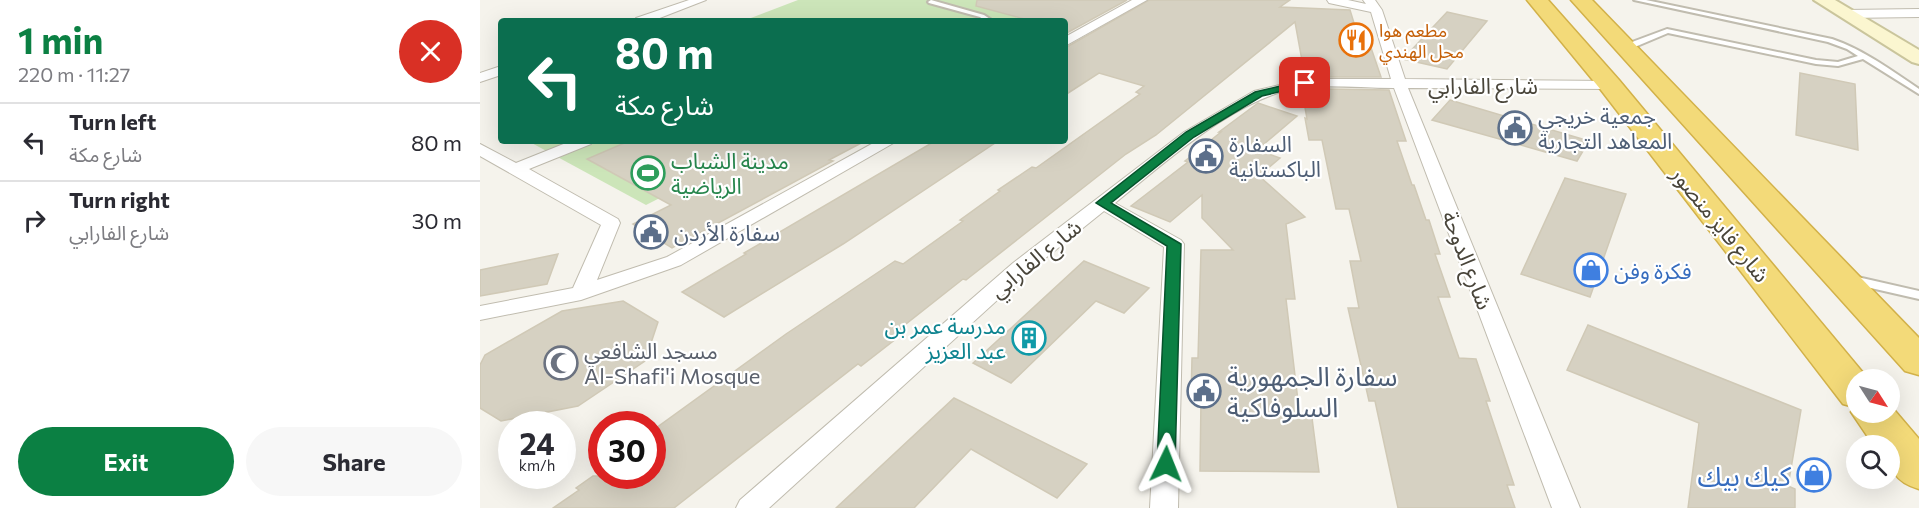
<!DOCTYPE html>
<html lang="en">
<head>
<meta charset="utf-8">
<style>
	:root { --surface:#fff; --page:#f7f7f7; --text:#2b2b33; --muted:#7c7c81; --line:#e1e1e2; --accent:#0b8043 }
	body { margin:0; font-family:Commissioner,"Noto Sans Arabic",sans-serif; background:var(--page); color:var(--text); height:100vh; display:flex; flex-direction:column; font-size:22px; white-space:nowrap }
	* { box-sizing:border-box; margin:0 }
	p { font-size:20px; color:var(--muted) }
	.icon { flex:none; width:33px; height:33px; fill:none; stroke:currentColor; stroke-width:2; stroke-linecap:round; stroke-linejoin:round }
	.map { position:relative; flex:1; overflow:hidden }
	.drawer { display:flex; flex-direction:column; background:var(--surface); width:480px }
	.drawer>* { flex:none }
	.top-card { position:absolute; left:18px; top:18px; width:570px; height:126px; border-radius:6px; box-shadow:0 6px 24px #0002; background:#0b6e4f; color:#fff; overflow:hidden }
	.needle { width:39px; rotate:126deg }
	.buttons { position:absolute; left:1366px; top:369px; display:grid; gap:12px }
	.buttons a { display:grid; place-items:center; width:54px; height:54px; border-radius:50%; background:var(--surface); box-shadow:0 6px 24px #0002; font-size:30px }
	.speed { position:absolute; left:18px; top:411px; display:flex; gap:12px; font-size:30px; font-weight:700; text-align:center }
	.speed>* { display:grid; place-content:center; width:78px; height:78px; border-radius:50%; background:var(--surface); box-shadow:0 6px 24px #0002; line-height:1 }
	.speed small { font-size:15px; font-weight:400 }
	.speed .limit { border:9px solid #d22; background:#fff; color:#111 }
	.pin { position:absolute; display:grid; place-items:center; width:51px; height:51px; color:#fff; margin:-26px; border-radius:12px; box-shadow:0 3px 9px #0006 }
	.me { position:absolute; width:66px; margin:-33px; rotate:2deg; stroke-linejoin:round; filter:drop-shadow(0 0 4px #0008) }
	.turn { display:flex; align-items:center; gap:21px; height:126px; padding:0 18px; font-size:27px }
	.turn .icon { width:78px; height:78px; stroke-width:2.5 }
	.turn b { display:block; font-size:42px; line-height:51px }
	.round { display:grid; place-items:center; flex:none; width:63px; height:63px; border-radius:32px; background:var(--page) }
	.summary { display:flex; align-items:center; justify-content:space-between; height:102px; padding:0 18px }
	h1 { font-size:36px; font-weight:700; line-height:45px; color:var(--accent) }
	.action { display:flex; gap:12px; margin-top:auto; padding:12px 18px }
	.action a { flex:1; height:69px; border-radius:36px; background:var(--accent); color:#fff; font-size:24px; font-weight:700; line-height:69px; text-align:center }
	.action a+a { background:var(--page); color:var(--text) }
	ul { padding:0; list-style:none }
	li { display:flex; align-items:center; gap:18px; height:78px; padding:0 18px; border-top:2px solid var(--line) }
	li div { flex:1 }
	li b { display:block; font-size:22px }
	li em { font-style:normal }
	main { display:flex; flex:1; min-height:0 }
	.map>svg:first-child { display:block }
	.green { fill:#cce5b9 }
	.building { fill:#d6d1c2; stroke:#d0c9b6; stroke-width:1.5 }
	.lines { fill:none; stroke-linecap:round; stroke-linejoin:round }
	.lane-casing { stroke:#c0bcaf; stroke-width:4 }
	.street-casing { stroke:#c0bcaf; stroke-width:2 }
	.secondary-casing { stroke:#cac59c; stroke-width:4 }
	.highway-casing { stroke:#d2b149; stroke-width:3 }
	.lane { fill:#fff; fill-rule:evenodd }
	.street { fill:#fff; fill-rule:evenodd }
	.secondary { fill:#fbf6d0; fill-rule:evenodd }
	.highway { fill:#f3da79; fill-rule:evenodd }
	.route { fill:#0b8043; stroke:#07532c; stroke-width:1.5 }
	.labels { text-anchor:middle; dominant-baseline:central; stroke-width:4.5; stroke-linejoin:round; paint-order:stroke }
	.far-food-label { font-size:18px; fill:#c56008; stroke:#fff; text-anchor:start }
	.street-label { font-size:22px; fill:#49453a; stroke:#fff }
	.service-label { font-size:22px; fill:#4e5e75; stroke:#fff; text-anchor:start }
	.leisure-label { font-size:22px; fill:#27864d; stroke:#fff; text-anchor:start }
	.shop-label { font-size:22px; fill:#366cbe; stroke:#fff; text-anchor:start }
	.culture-label { font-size:22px; fill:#0d838f; stroke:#fff; text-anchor:end }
	.worship-label { font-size:22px; fill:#5b616d; stroke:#fff; text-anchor:start }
	.near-service-label { font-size:27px; fill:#4e5e75; stroke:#fff; text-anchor:start }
	.near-shop-label { font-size:27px; fill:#366cbe; stroke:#fff; text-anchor:end }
</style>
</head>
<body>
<main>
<section class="drawer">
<div class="summary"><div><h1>1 min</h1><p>220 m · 11:27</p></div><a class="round" style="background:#d93025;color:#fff"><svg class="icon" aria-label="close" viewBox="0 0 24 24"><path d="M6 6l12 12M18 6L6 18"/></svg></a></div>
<ul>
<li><svg class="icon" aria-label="left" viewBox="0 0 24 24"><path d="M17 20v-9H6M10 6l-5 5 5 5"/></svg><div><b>Turn left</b><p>شارع مكة</p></div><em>80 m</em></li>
<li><svg class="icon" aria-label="right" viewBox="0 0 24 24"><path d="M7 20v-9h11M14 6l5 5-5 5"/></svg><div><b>Turn right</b><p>شارع الفارابي</p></div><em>30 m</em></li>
</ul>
<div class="action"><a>Exit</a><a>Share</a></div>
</section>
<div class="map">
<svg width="1439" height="508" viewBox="0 0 1439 508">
	<rect width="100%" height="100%" fill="#f5f3ec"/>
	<g class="green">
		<path d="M318 0H571L530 21H263Z"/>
		<path d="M48 141H292L166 205Z"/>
	</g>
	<g class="building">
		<path d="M497 0H647L585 34V21H552L496 6Z"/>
		<path d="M669 0H810L800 7 870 10 878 36H887L901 77H825L815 22 676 135 646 154 486 280 483 279 421 328 426 331 381 366 378 364 194 508H73L99 490 96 488 113 476H172V431L306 334 415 261 423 264 483 221 480 220 520 191 518 190 552 167 556 168 660 94 656 92 664 86 619 73 585 95V48Z"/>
		<path d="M967 12 1007 21 967 69 923 59Z"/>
		<path d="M1320 73 1375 84 1378 150 1316 135Z"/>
		<path d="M848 89 909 90 926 141H917L932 185H934L946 220H949L960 254H955L970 297H958L979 358 996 359 1010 401H1006L1034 485H1027L1035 508H918L895 401H889L868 308H879L870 261H881L869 209H856L842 140H829L825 118 827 119 822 90Z"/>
		<path d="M970 100 1109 141 1097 161 952 120Z"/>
		<path d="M778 103 817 116 777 150 800 158 779 176 825 217 806 224 815 299H806L820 418H832L839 472 720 471 721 400H711L712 358H718L721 250H753L722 218V195L690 222 651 206 708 162 705 161 741 132H739Z"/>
		<path d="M149 141H385L349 160 353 161 192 248 153 224 191 205 107 159Z"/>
		<path d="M455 141H518L363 244 244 317 202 292 266 254 264 253Z"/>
		<path d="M1085 178 1146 194 1110 297 1041 274Z"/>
		<path d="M78 254 67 284 0 296V270Z"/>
		<path d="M604 261 669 288 644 313 616 301 531 383 493 363Z"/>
		<path d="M143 301 178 322 165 361 98 406 21 421 0 408V365L5 355 82 311Z"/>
		<path d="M1108 325 1321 410 1308 486 1315 489V508H1208L1219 423 1087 370Z"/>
		<path d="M474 398 607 464 577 498 491 449 434 508H356Z"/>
	</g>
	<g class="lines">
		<defs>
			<g id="lane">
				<path d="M451 0 504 15 513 21H505L500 17 449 3 448 2Z"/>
				<path d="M1154 0H1166L1352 39C1384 50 1411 70 1439 89V94L1383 59 1358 66 1336 64 1188 33 1150 49H1144V45L1187 29 1336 60 1358 62 1378 56 1367 49 1348 42Z"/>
				<path d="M1373 276 1439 291V299L1369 283 1368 280Z"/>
			</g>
			<g id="street">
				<path d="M209 0H226L172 21H154L156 18Z"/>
				<path d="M652 0H667L585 46V37Z"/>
				<path d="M847 0H868L886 4 883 0H895L902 10 925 79 1130 81 1137 85 1130 89 928 88 1100 508H1072L914 88C885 88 855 85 826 87 760 93 685 163 635 203L701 240 704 244 698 508H670L684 247 624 211 547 273 289 508H256L260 500 533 263 704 132 774 91 825 79H911L891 12 849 3Z"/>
				<path d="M1439 9V17L1366 18 1360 14 1366 10Z"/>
				<path d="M21 66V75L0 82V73Z"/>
				<path d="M91 141H113L111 144 49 169 138 219 140 223 117 280 187 257 397 141H417L201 265 101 300 0 320V306L93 288 121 225 0 156V144L36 163Z"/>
			</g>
			<path id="secondary" d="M1334 0H1355L1439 50V64L1432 62Z"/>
			<g id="highway">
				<path d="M1047 0H1068L1139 80 1389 380H1377V412H1410V405L1439 439V489C1414 481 1410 471 1410 446H1394L1371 412 1374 407 1363 404 1121 90Z"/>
				<path d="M1091 0H1112L1439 338V375L1425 371Z"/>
			</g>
		</defs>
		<use href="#lane" class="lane-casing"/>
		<use href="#street" class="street-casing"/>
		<use href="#secondary" class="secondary-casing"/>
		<use href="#highway" class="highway-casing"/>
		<use href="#lane" class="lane"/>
		<use href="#street" class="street"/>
		<use href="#secondary" class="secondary"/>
		<use href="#highway" class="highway"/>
	</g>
	<path class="route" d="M825 80 828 81V85L782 96 714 137 631 203 701 244 695 464 692 469 686 471 680 469 677 464 687 246 616 203 706 132 775 92Z"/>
	<defs>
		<symbol id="restaurant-ring" viewBox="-11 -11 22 22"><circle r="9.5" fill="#fff" stroke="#e8710a" stroke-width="1.5"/><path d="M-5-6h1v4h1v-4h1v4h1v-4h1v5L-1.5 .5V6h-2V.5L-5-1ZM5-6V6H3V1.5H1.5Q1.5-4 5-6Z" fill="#e8710a"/></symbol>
		<symbol id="civic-ring" viewBox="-11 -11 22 22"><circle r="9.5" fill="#fff" stroke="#5c6f8a" stroke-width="1.5"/><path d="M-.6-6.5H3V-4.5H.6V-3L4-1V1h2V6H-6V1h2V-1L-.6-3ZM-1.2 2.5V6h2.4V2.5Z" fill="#5c6f8a"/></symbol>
		<symbol id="stadium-ring" viewBox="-11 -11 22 22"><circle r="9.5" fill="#fff" stroke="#2e9e5b" stroke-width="1.5"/><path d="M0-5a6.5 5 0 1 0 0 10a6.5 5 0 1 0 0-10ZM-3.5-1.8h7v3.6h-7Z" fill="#2e9e5b"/></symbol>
		<symbol id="shop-ring" viewBox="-11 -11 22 22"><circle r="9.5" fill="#fff" stroke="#3f7fe0" stroke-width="1.5"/><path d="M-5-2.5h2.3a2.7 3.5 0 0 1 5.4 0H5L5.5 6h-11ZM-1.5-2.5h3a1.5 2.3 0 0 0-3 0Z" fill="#3f7fe0"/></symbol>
		<symbol id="building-ring" viewBox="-11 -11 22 22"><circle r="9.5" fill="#fff" stroke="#0f9aa8" stroke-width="1.5"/><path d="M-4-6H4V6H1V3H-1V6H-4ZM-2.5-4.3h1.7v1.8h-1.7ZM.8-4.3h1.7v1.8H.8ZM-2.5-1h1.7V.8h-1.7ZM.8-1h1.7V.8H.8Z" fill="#0f9aa8"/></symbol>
		<symbol id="mosque-ring" viewBox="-11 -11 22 22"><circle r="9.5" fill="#fff" stroke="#6b7280" stroke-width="1.5"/><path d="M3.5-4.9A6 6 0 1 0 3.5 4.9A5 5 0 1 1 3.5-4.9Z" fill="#6b7280"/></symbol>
	</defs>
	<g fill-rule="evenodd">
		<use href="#restaurant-ring" x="857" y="21" width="38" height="38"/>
		<use href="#civic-ring" x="1016" y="109" width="38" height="38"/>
		<use href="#civic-ring" x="707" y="137" width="38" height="38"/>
		<use href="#stadium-ring" x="149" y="154" width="38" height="38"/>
		<use href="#civic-ring" x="152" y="213" width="38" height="38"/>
		<use href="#shop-ring" x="1092" y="251" width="38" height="38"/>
		<use href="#building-ring" x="530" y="319" width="38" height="38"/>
		<use href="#mosque-ring" x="62" y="344" width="38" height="38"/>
		<use href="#civic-ring" x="705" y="372" width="38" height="38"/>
		<use href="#shop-ring" x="1315" y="456" width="38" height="38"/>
	</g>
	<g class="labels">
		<g class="far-food-label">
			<text x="899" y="30">مطعم هوا<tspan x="899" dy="21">محل الهندي</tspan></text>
		</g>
		<g class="street-label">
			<text x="1003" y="85">شارع الفارابي</text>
			<text transform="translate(1241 224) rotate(51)">شارع فايز منصور</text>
			<text transform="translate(555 258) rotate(-39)">شارع الفارابي</text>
			<text transform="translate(988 260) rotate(69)">شارع الدوحة</text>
		</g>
		<g class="service-label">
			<text x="1058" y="115">جمعية خريجي<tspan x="1058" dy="25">المعاهد التجارية</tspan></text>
			<text x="749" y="143">السفارة<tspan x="749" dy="25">الباكستانية</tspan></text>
			<text x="194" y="232">سفارة الأردن</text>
		</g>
		<g class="leisure-label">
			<text x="191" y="160">مدينة الشباب<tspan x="191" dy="25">الرياضية</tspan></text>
		</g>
		<g class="shop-label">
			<text x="1134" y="270">فكرة وفن</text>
		</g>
		<g class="culture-label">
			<text x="526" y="325">مدرسة عمر بن<tspan x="526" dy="25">عبد العزيز</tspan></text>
		</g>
		<g class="worship-label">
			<text x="104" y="350">مسجد الشافعي<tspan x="104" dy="25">Al-Shafi'i Mosque</tspan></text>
		</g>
		<g class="near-service-label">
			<text x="747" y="375">سفارة الجمهورية<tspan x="747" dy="31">السلوفاكية</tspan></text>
		</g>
		<g class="near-shop-label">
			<text x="1311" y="475">كيك بيك</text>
		</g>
	</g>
</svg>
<div class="buttons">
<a><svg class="needle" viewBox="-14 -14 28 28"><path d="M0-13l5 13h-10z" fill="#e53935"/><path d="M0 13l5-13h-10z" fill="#7c7c81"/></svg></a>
<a><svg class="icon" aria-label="search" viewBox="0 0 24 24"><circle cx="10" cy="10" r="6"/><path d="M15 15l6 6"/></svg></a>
</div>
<div class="speed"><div>24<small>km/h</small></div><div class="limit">30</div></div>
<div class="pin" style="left:825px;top:83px;background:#d93025"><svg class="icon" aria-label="arrive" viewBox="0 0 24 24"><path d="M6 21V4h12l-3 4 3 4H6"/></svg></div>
<svg class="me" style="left:686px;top:464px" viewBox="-20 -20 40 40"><path d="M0-17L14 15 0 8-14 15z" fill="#0b8043" stroke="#fff" stroke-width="4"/></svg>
<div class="top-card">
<div class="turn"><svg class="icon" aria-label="left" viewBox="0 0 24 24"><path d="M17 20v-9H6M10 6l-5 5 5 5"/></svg><div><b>80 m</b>شارع مكة</div></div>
</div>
</div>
</main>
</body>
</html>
